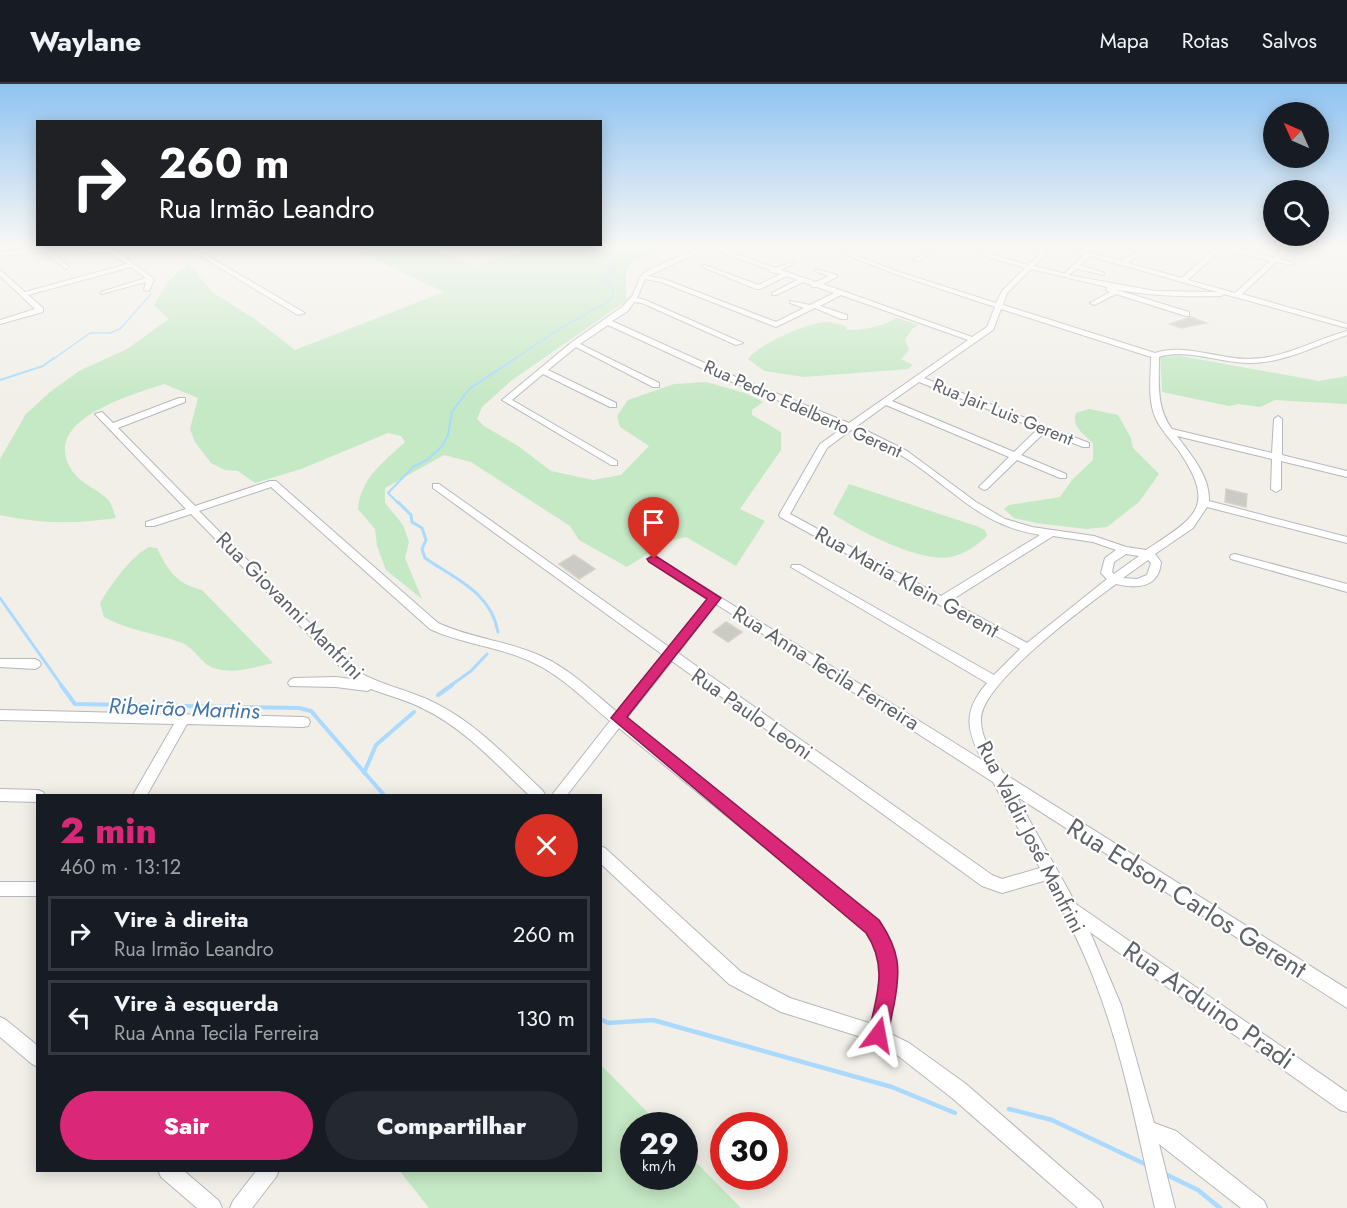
<!DOCTYPE html>
<html lang="pt">
<head>
<meta charset="utf-8">
<style>
	:root { --surface:#171b24; --page:#242831; --text:#f1f3f6; --muted:#9ea1a6; --line:#363941; --accent:#db2777 }
	body { margin:0; font-family:Jost,sans-serif; background:var(--page); color:var(--text); height:100vh; display:flex; flex-direction:column; font-size:22px; white-space:nowrap }
	* { box-sizing:border-box; margin:0 }
	p { font-size:20px; color:var(--muted) }
	.icon { flex:none; width:33px; height:33px; fill:none; stroke:currentColor; stroke-width:2; stroke-linecap:round; stroke-linejoin:round }
	.map { position:relative; flex:1; overflow:hidden }
	.details { position:absolute; left:36px; top:710px; width:566px; height:378px; display:flex; flex-direction:column; background:var(--surface); border-radius:0px; box-shadow:0 3px 15px #0003 }
	.details>* { flex:none }
	.hud { position:absolute; left:36px; top:36px; width:566px; height:126px; border-radius:0px; box-shadow:0 3px 15px #0003; background:#202124; color:#fff; overflow:hidden }
	.needle { width:39px; rotate:315deg }
	.tools { position:absolute; left:1263px; top:18px; display:grid; gap:12px }
	.tools a { display:grid; place-items:center; width:66px; height:66px; border-radius:50%; background:var(--surface); box-shadow:0 3px 15px #0003; font-size:30px }
	.speed { position:absolute; left:620px; top:1028px; display:flex; gap:12px; font-size:30px; font-weight:700; text-align:center }
	.speed>* { display:grid; place-content:center; width:78px; height:78px; border-radius:50%; background:var(--surface); box-shadow:0 3px 15px #0003; line-height:1 }
	.speed small { font-size:15px; font-weight:400 }
	.speed .limit { border:9px solid #d22; background:#fff; color:#111 }
	.pin { position:absolute; display:grid; place-items:center; width:51px; height:51px; color:#fff; margin:-62px -26px; border-radius:50% 50% 50% 0; rotate:-45deg; box-shadow:0 0 6px #0007 }
	.pin .icon { rotate:45deg }
	.me { position:absolute; width:66px; margin:-33px; rotate:13deg; stroke-linejoin:round; filter:drop-shadow(0 0 4px #0008) }
	.turn { display:flex; align-items:center; gap:21px; height:126px; padding:0 24px; font-size:27px }
	.turn .icon { width:78px; height:78px; stroke-width:2.5 }
	.turn b { display:block; font-size:42px; line-height:51px }
	.round { display:grid; place-items:center; flex:none; width:63px; height:63px; border-radius:32px; background:var(--page) }
	.summary { display:flex; align-items:center; justify-content:space-between; height:102px; padding:0 24px }
	h1 { font-size:36px; font-weight:800; line-height:45px; color:var(--accent) }
	.cta { display:flex; gap:12px; margin-top:auto; padding:12px 24px }
	.cta a { flex:1; height:69px; border-radius:36px; background:var(--accent); color:#fff; font-size:24px; font-weight:800; line-height:69px; text-align:center }
	.cta a+a { background:var(--page); color:var(--text) }
	ul { padding:0; list-style:none }
	li { display:flex; align-items:center; gap:18px; height:75px; margin:0 12px 9px; padding:0 12px; border:3px solid var(--line); border-radius:0px }
	li div { flex:1 }
	li b { display:block; font-size:22px }
	li em { font-style:normal }
	header { display:flex; align-items:center; gap:36px; box-sizing:border-box; height:84px; padding:0 30px; background:var(--surface); border-bottom:2px solid var(--line) }
	header strong { font-size:28px }
	nav { display:flex; gap:33px; margin-inline-start:auto; font-size:21px }
	.map>svg:first-child { display:block }
	.green { fill:#c5e8c5 }
	.lines { fill:none; stroke-linecap:round; stroke-linejoin:round }
	.stream-far4 { stroke:#aadaff; stroke-width:1.5 }
	.stream-far3 { stroke:#aadaff; stroke-width:2 }
	.stream-far2 { stroke:#aadaff; stroke-width:3 }
	.stream-far1 { stroke:#aadaff; stroke-width:4 }
	.stream { stroke:#aadaff; stroke-width:4.5 }
	.building { fill:#cccac5; stroke:#d6d1c6; stroke-width:1.5 }
	.minor-casing { stroke:#b5b8bc; stroke-width:2 }
	.minor { fill:#fff; fill-rule:evenodd }
	.route { fill:#db2777; stroke:#8e194d; stroke-width:1.5 }
	.labels { text-anchor:middle; dominant-baseline:central; stroke-width:4.5; stroke-linejoin:round; paint-order:stroke }
	.far-street-label { font-size:18px; fill:#5f6368; stroke:#fff }
	.street-label { font-size:21px; fill:#5f6368; stroke:#fff }
	.water-label { font-size:22px; font-style:italic; fill:#4174aa; stroke:#fff }
	.near-street-label { font-size:26px; fill:#5f6368; stroke:#fff }
</style>
</head>
<body>
<header>
<strong>Waylane</strong>
<nav><a>Mapa</a><a>Rotas</a><a>Salvos</a></nav>
</header>
<div class="map">
<svg width="1347" height="1124" viewBox="0 0 1347 1124">
	<rect width="100%" height="100%" fill="#f1efe8"/>
	<g class="green">
		<path d="M344 161H422L475 182 541 161H677L631 179 626 188V217L512 296 482 323 477 335 484 342 518 362 551 387 593 396 621 391 649 362 620 343 617 332 628 316 674 300 706 298 745 309 763 318 752 326V331L781 348V366L740 425 765 437 736 482 686 453 666 458 627 483 579 456 570 442 471 378 444 371 385 404V419L403 441 409 458 405 474 422 515 386 486 377 462 375 445 358 425C361 393 383 379 405 358L401 352 388 349 301 385 255 399 238 387 225 386 211 379 195 358 190 345 198 314 164 300C132 311 37 336 73 388 82 401 99 405 109 417 112 421 114 429 116 434 72 440 44 440 0 431V375L26 330 50 308 79 287 127 265 169 235 154 221 169 196 189 180 213 209 255 235 295 266 444 208Z"/>
		<path d="M897 234 919 241 912 245 905 256 909 266 901 275 913 281 908 285 804 293 764 287 748 275C759 260 805 240 824 238 832 238 840 240 847 243L846 246C865 246 880 243 897 234Z"/>
		<path d="M1181 272 1319 297 1347 292V320L1275 316 1260 323 1239 320 1229 322 1162 308 1160 273Z"/>
		<path d="M1089 325 1118 331 1131 354 1133 364 1159 390 1139 418 1107 443 1086 445 1036 439 1014 434 1004 425 1009 421 1060 413 1072 396 1093 376V359C1084 350 1071 343 1076 329Z"/>
		<path d="M849 400 976 442 985 446 987 452C976 462 966 469 951 473 920 479 859 447 833 430Z"/>
		<path d="M149 463 157 464C168 487 177 500 202 506L273 579C254 583 234 591 214 584 202 581 195 564 182 559 156 549 129 547 104 533L100 519C110 502 131 472 149 463Z"/>
		<path d="M600 980 660 1041H633V1092H684V1066L741 1124H429L399 1086H600Z"/>
	</g>
	<g class="lines">
		<g class="stream-far4">
			<path d="M52 276 90 249H110L120 245 151 210"/>
			<path d="M513 276 561 244 611 216 614 207 604 197 614 178 601 166"/>
		</g>
		<g class="stream-far3">
			<path d="M0 296 43 282 54 274"/>
			<path d="M399 420 388 409 413 383 427 376 442 362 448 351 452 328 469 305 516 274"/>
		</g>
		<g class="stream-far2">
			<path d="M398 418 411 431 412 438 422 444 426 456 422 465 425 474C455 495 491 508 498 548"/>
			<path d="M0 514 62 602"/>
			<path d="M450 602 471 587 487 570"/>
		</g>
		<g class="stream-far1">
			<path d="M61 601 75 620 299 624 311 627 384 711"/>
			<path d="M438 611 452 601"/>
			<path d="M364 689 376 661 414 628"/>
		</g>
		<g class="stream">
			<path d="M600 935 608 939 653 936 892 1003 955 1029"/>
			<path d="M1009 1025 1052 1036 1149 1082"/>
			<path d="M1165 1090 1198 1106 1220 1124"/>
		</g>
	</g>
	<g class="building">
		<path d="M1191 233 1206 239 1181 244 1170 240Z"/>
		<path d="M1226 405 1247 410 1246 423 1225 418Z"/>
		<path d="M574 471 588 480 595 485 579 495 559 480Z"/>
		<path d="M726 538 742 548 728 558 713 548Z"/>
	</g>
	<g class="lines">
		<defs>
			<g id="minor">
				<path d="M41 161 46 164 108 161 154 195 149 207 144 206 146 198 101 210V208L146 194 131 183 28 211 43 224V228L0 240V236L35 225 0 192V186L25 208 127 180 102 163 50 167 68 182 69 183 66 185 43 168 0 172V168L39 165 38 163Z"/>
				<path d="M182 161H189L305 229 298 231Z"/>
				<path d="M705 161H713L775 184 793 178V180L781 186 816 198 829 192 815 187V185L837 191V193L823 200 972 253 987 243 995 223 895 190 821 161H829L899 188 996 219 1002 207 1025 184 951 162 917 177 912 176 944 161H960L1028 181 1039 171V168L1032 161H1038L1045 167V171L1034 182 1066 190V188L1084 171 1053 161H1062L1122 177 1134 169H1138V171L1128 179 1182 194 1216 163 1212 161H1223L1274 174 1286 163 1285 161H1291V164L1280 175 1294 179V181L1276 178 1242 210 1347 240V244L1224 210 1221 212C1185 213 1149 212 1114 205L1189 228V232H1186L1116 210 1094 221 1090 219 1092 218 1110 208 1106 206 1107 203 1031 185 1007 209 1003 221 1155 269C1186 259 1217 275 1248 275 1283 275 1314 256 1347 247V251C1315 262 1282 280 1248 279 1219 279 1187 264 1159 273 1159 299 1156 324 1172 345L1272 369 1274 335 1278 332 1282 335V371L1347 387V393L1281 377V405L1276 408 1271 405 1272 375 1177 352C1191 371 1210 392 1209 417L1347 453V459L1207 423 1193 444 1155 470 1161 478C1159 504 1137 505 1116 500 1086 522 983 598 981 634 980 654 994 673 1003 689L1347 905V924L1016 712 1076 820 1347 1008V1028L1340 1026 1090 848 1121 921 1154 1039 1176 1047 1264 1117 1267 1124H1241L1159 1060 1175 1124H1155C1137 1047 1123 968 1094 895 1081 861 1064 828 1047 796L1002 809 982 802 672 577 626 635 879 837C904 875 897 905 887 948L909 959 966 1000 1100 1117 1103 1124H1078L952 1014 897 971 858 952 781 928 729 900 600 779V762L605 764 741 888 790 914 872 940C879 908 886 877 867 847L619 644 567 711H552L610 637C587 618 563 593 536 580 503 563 464 561 430 545L271 403 199 427 357 587C382 602 410 606 435 619 477 640 509 675 543 707L545 711H529C496 680 465 645 424 625 407 616 389 612 371 605L367 607 336 603 290 602 288 599 290 596 294 594 336 593 352 595 191 430 154 442H146V438L186 425 95 330 102 328 113 339 179 314H185V318L118 344 195 422 270 397H276L438 539C472 555 510 557 543 573 571 586 594 609 617 628L663 571 433 404V400H439L669 563 708 515 650 477 649 475 654 472 982 676C966 645 963 627 987 599L791 483 792 481H800L994 591 1020 565 780 433 779 431 820 360 844 343 725 295 608 241 580 260 659 299V303H653L576 263 548 286 616 319V323H610L543 290 512 316 617 377V381H611L502 316 572 258 622 223 633 211 640 193 646 187ZM708 164 770 186 771 188 781 190 758 201 705 181 700 182 756 205H760L787 192 797 196 772 209V211H776L803 198 811 201 812 203H817L834 209 810 221 790 217V219L804 224 776 238 664 195 648 192ZM1222 165 1270 177 1235 209 1188 196ZM1090 172 1217 208 1155 207 1068 191 1077 185 1104 191V189L1080 181ZM645 195 661 198 776 243 815 224 841 235H847V231L820 222 841 211 968 256 849 339 731 291 612 237 628 227 634 218 642 219 736 261 743 259 645 216 637 214ZM1001 225 1151 273C1151 294 1147 318 1157 337 1163 348 1171 356 1179 367 1218 424 1194 434 1146 466L1126 463 1094 452 1032 443 1005 435 976 418 907 367 857 342 886 321 1009 373 979 403 984 406 987 405 1017 376 1060 394H1066V390L1021 371 1045 348 1083 363H1089V359L924 294 993 246ZM919 298 1038 345 1014 368 892 317ZM851 346C872 356 893 365 913 379 958 410 983 442 1040 451L941 512 790 430 827 364ZM1053 452 1093 458 1116 466 1105 474 1101 489 1107 495 1027 559 950 517ZM1126 470 1139 472 1114 490 1112 488 1114 478ZM1148 476 1151 479 1147 491 1137 495 1123 494ZM716 520 993 698 1040 784 1002 795 992 791 678 569Z"/>
				<path d="M1235 470 1347 500V508L1231 475 1230 473 1231 471Z"/>
				<path d="M0 575H35L39 577 41 580 39 583 35 585 0 583Z"/>
				<path d="M0 626 303 633 308 634 310 638 308 642 303 643 187 640 147 711H133L174 640 0 636Z"/>
				<path d="M0 705 38 706 43 708 45 711H38V718L0 717Z"/>
				<rect x="0" y="798" width="38" height="14"/>
				<path d="M0 933 6 936 38 962V983L32 980 0 953Z"/>
				<path d="M158 1086H183L219 1117 222 1124H197L161 1093Z"/>
				<path d="M257 1086H279L276 1093 252 1124H230L233 1117Z"/>
			</g>
		</defs>
		<use href="#minor" class="minor-casing"/>
		<use href="#minor" class="minor"/>
	</g>
	<linearGradient id="sky" x2="0" y2="1"><stop stop-color="#8fc3f1"/><stop offset="0.51" stop-color="#f9f8f5"/><stop offset="1" stop-color="#f9f8f5" stop-opacity="0"/></linearGradient>
	<rect width="1347" height="318" fill="url(#sky)"/>
	<path class="route" d="M654 471 721 514 627 633 879 836C900 867 901 885 894 921 891 933 890 946 885 958L878 961 871 958 868 951C876 914 889 883 866 849L611 634 707 515 649 478 647 475Z"/>
	<g class="labels">
		<g class="far-street-label">
			<text transform="translate(803 325) rotate(24)">Rua Pedro Edelberto Gerent</text>
			<text transform="translate(1003 328) rotate(22)">Rua Jair Luis Gerent</text>
		</g>
		<g class="street-label">
			<text transform="translate(907 498) rotate(29)">Rua Maria Klein Gerent</text>
			<text transform="translate(290 522) rotate(45)">Rua Giovanni Manfrini</text>
			<text transform="translate(826 584) rotate(32)">Rua Anna Tecila Ferreira</text>
			<text transform="translate(752 630) rotate(35)">Rua Paulo Leoni</text>
			<text transform="translate(1031 753) rotate(63)">Rua Valdir José Manfrini</text>
		</g>
		<g class="water-label">
			<text transform="translate(184 624) rotate(2)">Ribeirão Martins</text>
		</g>
		<g class="near-street-label">
			<text transform="translate(1187 814) rotate(32)">Rua Edson Carlos Gerent</text>
			<text transform="translate(1209 921) rotate(35)">Rua Arduino Pradi</text>
		</g>
	</g>
</svg>
<div class="tools">
<a><svg class="needle" viewBox="-14 -14 28 28"><path d="M0-13l5 13h-10z" fill="#e53935"/><path d="M0 13l5-13h-10z" fill="#9ea1a6"/></svg></a>
<a><svg class="icon" aria-label="search" viewBox="0 0 24 24"><circle cx="10" cy="10" r="6"/><path d="M15 15l6 6"/></svg></a>
</div>
<div class="speed"><div>29<small>km/h</small></div><div class="limit">30</div></div>
<div class="pin" style="left:654px;top:475px;background:#d93025"><svg class="icon" aria-label="arrive" viewBox="0 0 24 24"><path d="M6 21V4h12l-3 4 3 4H6"/></svg></div>
<svg class="me" style="left:878px;top:951px" viewBox="-20 -20 40 40"><path d="M0-17L14 15 0 8-14 15z" fill="#db2777" stroke="#fff" stroke-width="4"/></svg>
<div class="hud">
<div class="turn"><svg class="icon" aria-label="right" viewBox="0 0 24 24"><path d="M7 20v-9h11M14 6l5 5-5 5"/></svg><div><b>260 m</b>Rua Irmão Leandro</div></div>
</div>
<section class="details">
<div class="summary"><div><h1>2 min</h1><p>460 m · 13:12</p></div><a class="round" style="background:#d93025;color:#fff"><svg class="icon" aria-label="close" viewBox="0 0 24 24"><path d="M6 6l12 12M18 6L6 18"/></svg></a></div>
<ul>
<li><svg class="icon" aria-label="right" viewBox="0 0 24 24"><path d="M7 20v-9h11M14 6l5 5-5 5"/></svg><div><b>Vire à direita</b><p>Rua Irmão Leandro</p></div><em>260 m</em></li>
<li><svg class="icon" aria-label="left" viewBox="0 0 24 24"><path d="M17 20v-9H6M10 6l-5 5 5 5"/></svg><div><b>Vire à esquerda</b><p>Rua Anna Tecila Ferreira</p></div><em>130 m</em></li>
</ul>
<div class="cta"><a>Sair</a><a>Compartilhar</a></div>
</section>
</div>
</body>
</html>
